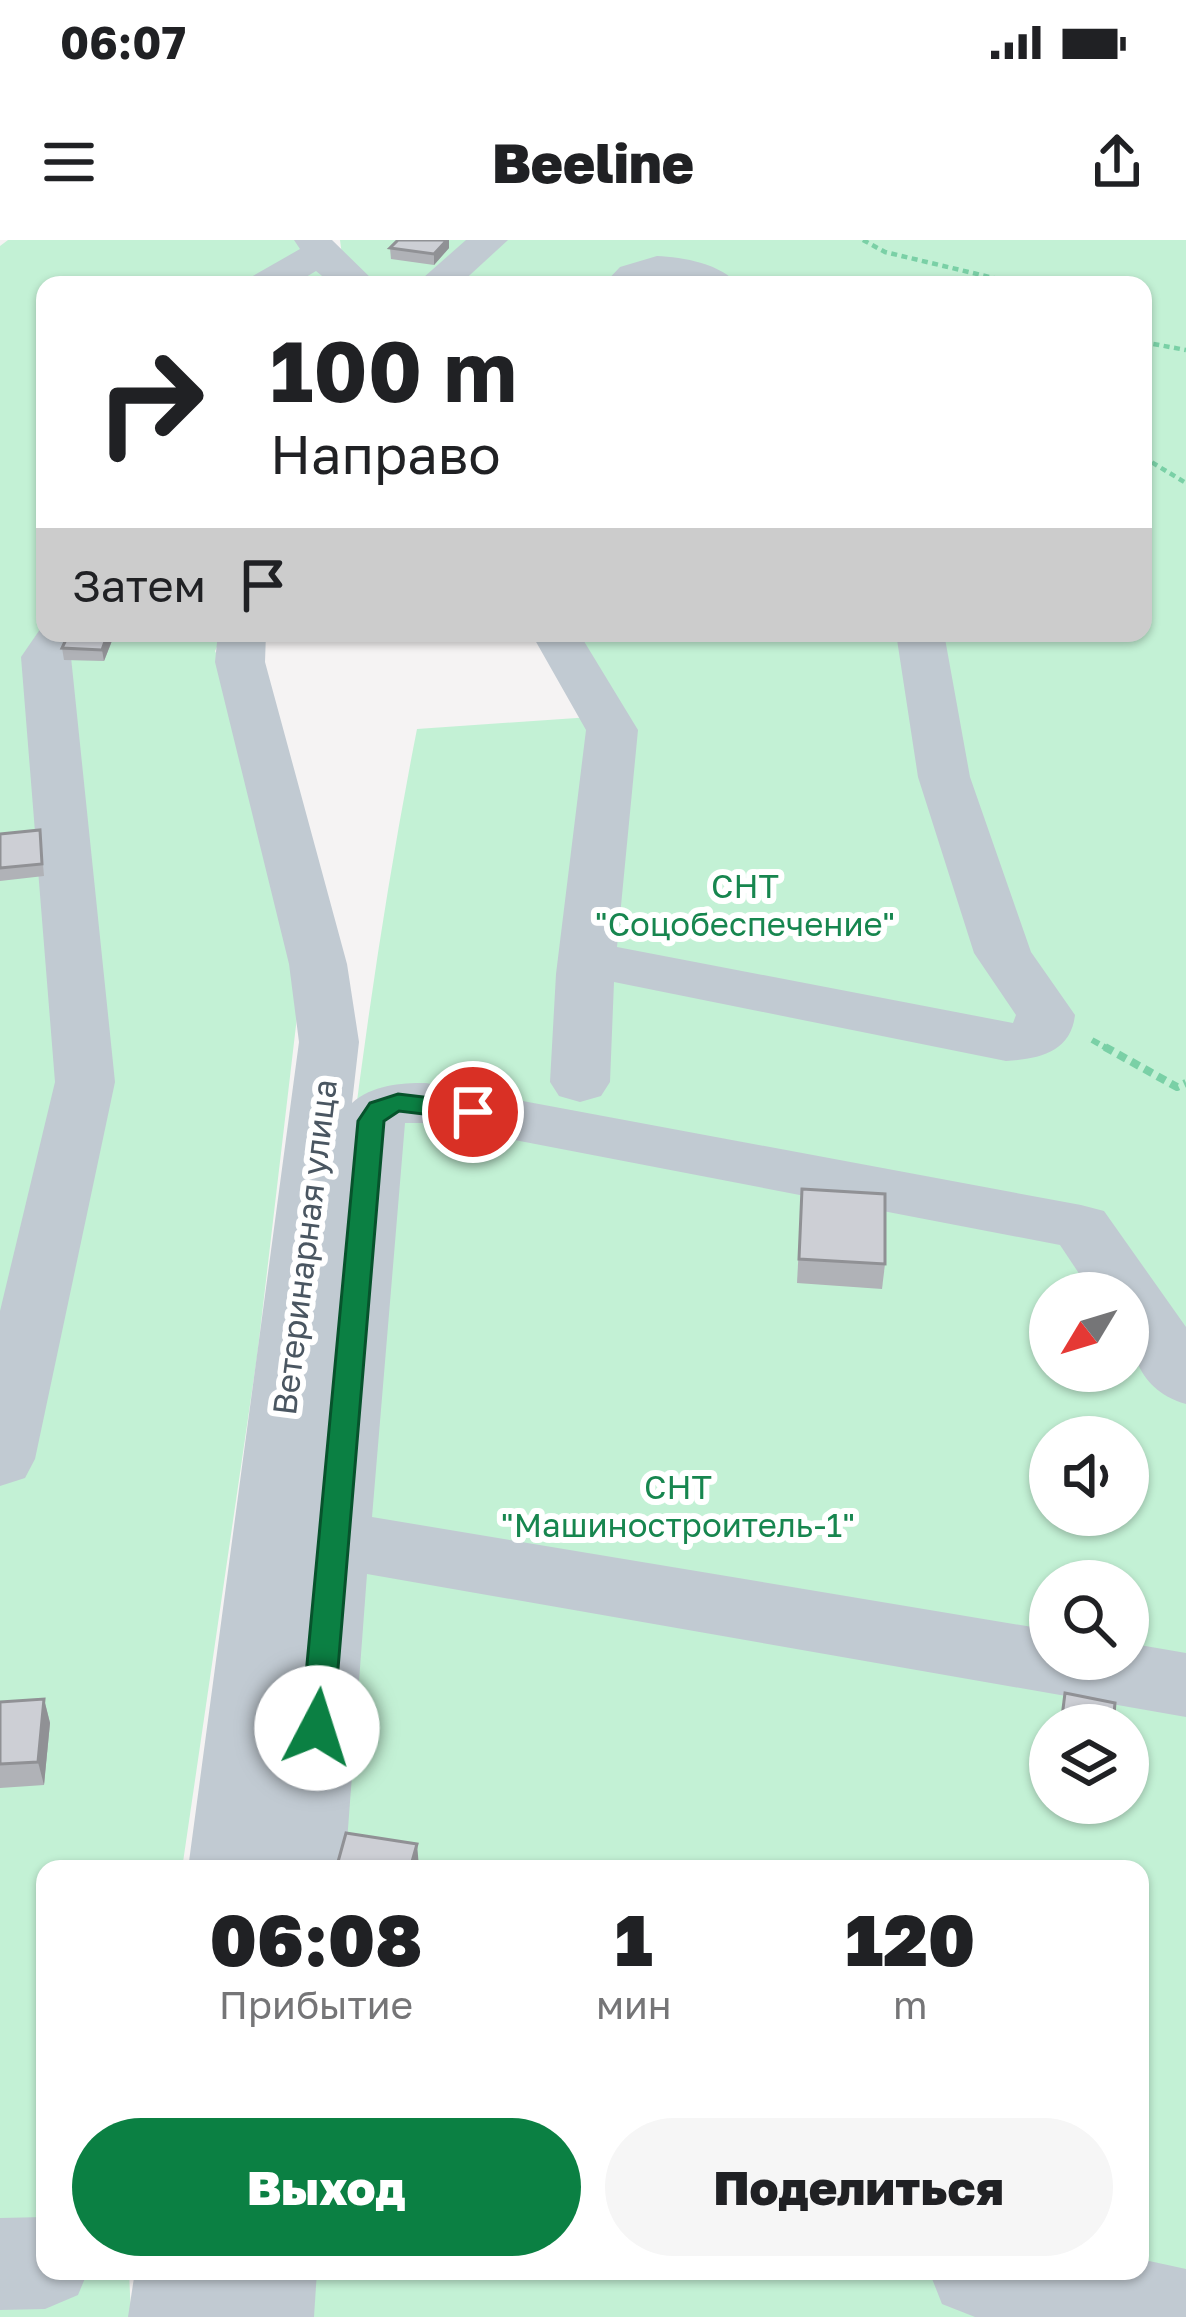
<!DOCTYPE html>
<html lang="ru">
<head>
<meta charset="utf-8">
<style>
	:root { --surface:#fff; --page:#f6f6f6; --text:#202124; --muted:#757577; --accent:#0b8043 }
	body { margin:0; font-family:"Golos Text",sans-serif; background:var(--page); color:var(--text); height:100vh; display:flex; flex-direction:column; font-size:45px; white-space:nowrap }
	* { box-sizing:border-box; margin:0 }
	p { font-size:39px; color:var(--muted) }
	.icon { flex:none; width:66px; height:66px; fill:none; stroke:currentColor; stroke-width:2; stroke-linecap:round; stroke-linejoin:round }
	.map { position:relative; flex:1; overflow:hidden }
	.panel { position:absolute; left:36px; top:1620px; width:1113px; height:420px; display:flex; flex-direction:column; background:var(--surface); border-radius:24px; box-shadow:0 3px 9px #0004 }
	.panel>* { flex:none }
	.banner { position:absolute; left:36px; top:36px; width:1116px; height:366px; border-radius:24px; box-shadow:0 3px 9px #0004; background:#fff; color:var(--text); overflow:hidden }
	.needle { width:78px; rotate:232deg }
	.controls { position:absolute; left:1029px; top:1032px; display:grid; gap:24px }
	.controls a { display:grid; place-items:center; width:120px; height:120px; border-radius:50%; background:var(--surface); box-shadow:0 3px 9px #0004; font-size:60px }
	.pin { position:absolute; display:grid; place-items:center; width:102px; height:102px; color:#fff; margin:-51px; border:6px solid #fff; border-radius:50%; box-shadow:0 3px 12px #0007 }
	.me { position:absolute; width:132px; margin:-66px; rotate:5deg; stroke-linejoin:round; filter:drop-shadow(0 0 9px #0008) }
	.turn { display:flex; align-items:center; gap:42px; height:252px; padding:0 36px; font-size:54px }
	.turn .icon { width:156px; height:156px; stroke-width:2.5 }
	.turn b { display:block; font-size:84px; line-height:102px }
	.then { display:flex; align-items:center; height:114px; padding:0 36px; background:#0003; gap:24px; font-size:45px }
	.eta { display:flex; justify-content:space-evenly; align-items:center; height:204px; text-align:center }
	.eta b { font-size:72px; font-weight:800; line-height:84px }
	.primary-button { display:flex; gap:24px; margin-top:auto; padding:24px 36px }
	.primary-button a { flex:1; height:138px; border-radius:72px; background:var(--accent); color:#fff; font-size:48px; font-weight:800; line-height:138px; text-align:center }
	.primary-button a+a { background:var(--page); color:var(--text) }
	.status { display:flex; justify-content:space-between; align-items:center; height:84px; padding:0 60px; background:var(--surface); direction:ltr }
	.status svg { height:33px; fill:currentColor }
	header { display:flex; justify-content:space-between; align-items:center; height:156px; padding:0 36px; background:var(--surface); font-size:54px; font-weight:800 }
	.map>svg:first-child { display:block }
	.green { fill:#c3f1d5; fill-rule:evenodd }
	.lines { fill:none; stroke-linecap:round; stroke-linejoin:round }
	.path-far2 { stroke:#7ad0a6; stroke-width:4.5; stroke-dasharray:6 4.5; stroke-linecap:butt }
	.path-far1 { stroke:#7ad0a6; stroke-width:6; stroke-dasharray:8 4.5; stroke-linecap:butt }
	.path { stroke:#7ad0a6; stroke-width:8; stroke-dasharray:9 6; stroke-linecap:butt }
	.minor { fill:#c1cad2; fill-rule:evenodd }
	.wall { fill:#b0b2b7 }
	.shaded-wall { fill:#909195 }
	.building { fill:#cdcfd5; stroke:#909195; stroke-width:3 }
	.route { fill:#0b8043; stroke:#07532c; stroke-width:3 }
	.labels { text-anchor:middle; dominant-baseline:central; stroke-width:12; stroke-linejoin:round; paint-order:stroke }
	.park-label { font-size:33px; fill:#17864f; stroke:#fff }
	.street-label { font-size:33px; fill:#4a5661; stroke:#fff }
</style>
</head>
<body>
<div class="status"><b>06:07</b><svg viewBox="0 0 49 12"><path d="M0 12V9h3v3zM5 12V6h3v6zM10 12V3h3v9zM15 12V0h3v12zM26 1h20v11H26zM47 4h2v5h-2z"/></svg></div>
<header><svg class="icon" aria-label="menu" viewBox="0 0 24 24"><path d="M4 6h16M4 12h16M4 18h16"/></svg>Beeline<svg class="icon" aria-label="share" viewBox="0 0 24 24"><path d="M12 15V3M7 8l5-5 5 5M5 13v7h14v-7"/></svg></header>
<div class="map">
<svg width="1186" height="2077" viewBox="0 0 1186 2077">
	<rect width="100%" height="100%" fill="#f5f3f3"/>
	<g class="green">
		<path d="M8 0H302L346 45H45V393H224L215 411 224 430 299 760 257 1117 182 1629H45V2031H129L131 2077H0V6Z"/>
		<path d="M340 0H1186V2077H235L238 2031H1140V1629H275C315 1248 343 865 417 489L591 477 544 393H1143V45H376L342 15ZM1050 1053H1128V1131H1050ZM1050 1197H1128V1275H1050ZM1050 1341H1128V1419H1050ZM1050 1485H1128V1563H1050Z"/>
	</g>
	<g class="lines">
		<g class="path-far2">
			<path d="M863 0 885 12 1023 45"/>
			<path d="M1143 102 1186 110"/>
			<path d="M1143 217 1186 243"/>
		</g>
		<path class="path-far1" d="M1092 800 1110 810"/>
		<path class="path" d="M1105 807 1177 847 1186 843"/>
		<g class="minor">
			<path d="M294 0H332L378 45H333L316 31 293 45H245L251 37 300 9Z"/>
			<path d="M466 0H508L459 45H415Z"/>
			<path d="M657 16C683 17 722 24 738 45L657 40 647 45H603L620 27Z"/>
			<path d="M45 382V393H85L71 417 115 842 35 1219 25 1238 0 1246V1071L55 842 21 417Z"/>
			<path d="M218 393H266L265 422 347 724 359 802 352 863C372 845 400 843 426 843L1081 965 1104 971 1186 1087V1164C1132 1148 1128 1102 1128 1053H1092L1060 1005 426 883H405L372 1277 1050 1390V1419H1128V1403L1186 1413V1477L367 1334 345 1629H188L299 802 289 724 215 422Z"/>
			<path d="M531 393H579L638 490 617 707 1013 783 1016 775 974 713 918 537 896 393H944L970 537 1031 712 1075 775C1071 812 1039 819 1006 821L614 742 610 842 601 856 580 862 559 856 550 842 556 734 586 490Z"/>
			<path d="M45 1977V2031H88L78 2055 45 2069 0 2070V1978Z"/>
			<path d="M1140 2019 1186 2029V2077H975L942 2064 929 2031H1140Z"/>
			<path d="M135 2031H317L314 2077H128Z"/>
		</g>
	</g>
	<g class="wall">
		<path d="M398 0H449V8L434 25 391 19 390 8Z"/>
		<path d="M115 393 104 421 64 420 62 408Z"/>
		<path d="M40 590 44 636 0 641V594Z"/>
		<path d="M802 949 885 1024 882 1049 797 1043Z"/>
		<path d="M44 1459 50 1483 44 1545 0 1548V1462Z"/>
	</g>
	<g class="shaded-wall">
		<path d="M447 0H449V8L434 25V14Z"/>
		<path d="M108 393H115L104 421 102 410Z"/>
		<path d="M44 1459 50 1483 44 1545 38 1522Z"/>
		<path d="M417 1604 419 1627 418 1629H410Z"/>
	</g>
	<g class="building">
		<path d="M398 0H447L434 14 390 8Z"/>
		<path d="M69 393H108L102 410 62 408Z"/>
		<path d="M40 590 42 624 0 628V594Z"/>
		<path d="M802 949 885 954V1024L799 1019Z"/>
		<path d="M1065 1453 1115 1463 1113 1485H1061Z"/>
		<path d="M44 1459 38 1522 0 1524V1462Z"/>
		<path d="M346 1593 417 1604 410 1629H336Z"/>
	</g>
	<path class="route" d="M398 854 473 863 486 872 473 880 399 871 384 881 333 1488 328 1498 317 1502 305 1498 301 1488 358 881 370 863Z"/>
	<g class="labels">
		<g class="park-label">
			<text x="745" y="645">СНТ<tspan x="745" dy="38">"Соцобеспечение"</tspan></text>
			<text x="678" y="1246">СНТ<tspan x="678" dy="38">"Машиностроитель-1"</tspan></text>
		</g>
		<g class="street-label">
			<text transform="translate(304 1007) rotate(-83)">Ветеринарная улица</text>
		</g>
	</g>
</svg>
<div class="controls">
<a><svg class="needle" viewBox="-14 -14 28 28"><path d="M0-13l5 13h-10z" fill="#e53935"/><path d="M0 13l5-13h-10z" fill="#757577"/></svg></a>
<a><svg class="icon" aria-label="sound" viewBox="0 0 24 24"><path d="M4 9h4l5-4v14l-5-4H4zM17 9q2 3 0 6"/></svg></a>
<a><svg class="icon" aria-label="search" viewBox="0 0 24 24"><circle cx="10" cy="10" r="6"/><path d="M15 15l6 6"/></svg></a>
<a><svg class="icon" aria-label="layers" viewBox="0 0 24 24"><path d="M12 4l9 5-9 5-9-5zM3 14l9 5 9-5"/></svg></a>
</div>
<div class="pin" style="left:473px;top:872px;background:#d93025"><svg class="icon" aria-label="arrive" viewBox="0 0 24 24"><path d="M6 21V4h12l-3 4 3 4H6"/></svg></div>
<svg class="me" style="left:317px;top:1488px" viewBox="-20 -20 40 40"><circle r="19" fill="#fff"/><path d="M0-13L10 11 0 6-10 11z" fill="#0b8043"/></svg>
<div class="banner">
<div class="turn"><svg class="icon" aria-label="right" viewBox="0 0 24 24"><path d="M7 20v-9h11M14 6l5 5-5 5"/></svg><div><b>100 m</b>Направо</div></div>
<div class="then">Затем<svg class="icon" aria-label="arrive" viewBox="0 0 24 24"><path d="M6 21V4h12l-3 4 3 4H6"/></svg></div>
</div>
<section class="panel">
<div class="eta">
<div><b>06:08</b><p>Прибытие</p></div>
<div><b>1</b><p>мин</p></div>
<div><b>120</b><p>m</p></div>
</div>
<div class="primary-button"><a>Выход</a><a>Поделиться</a></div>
</section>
</div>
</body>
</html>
